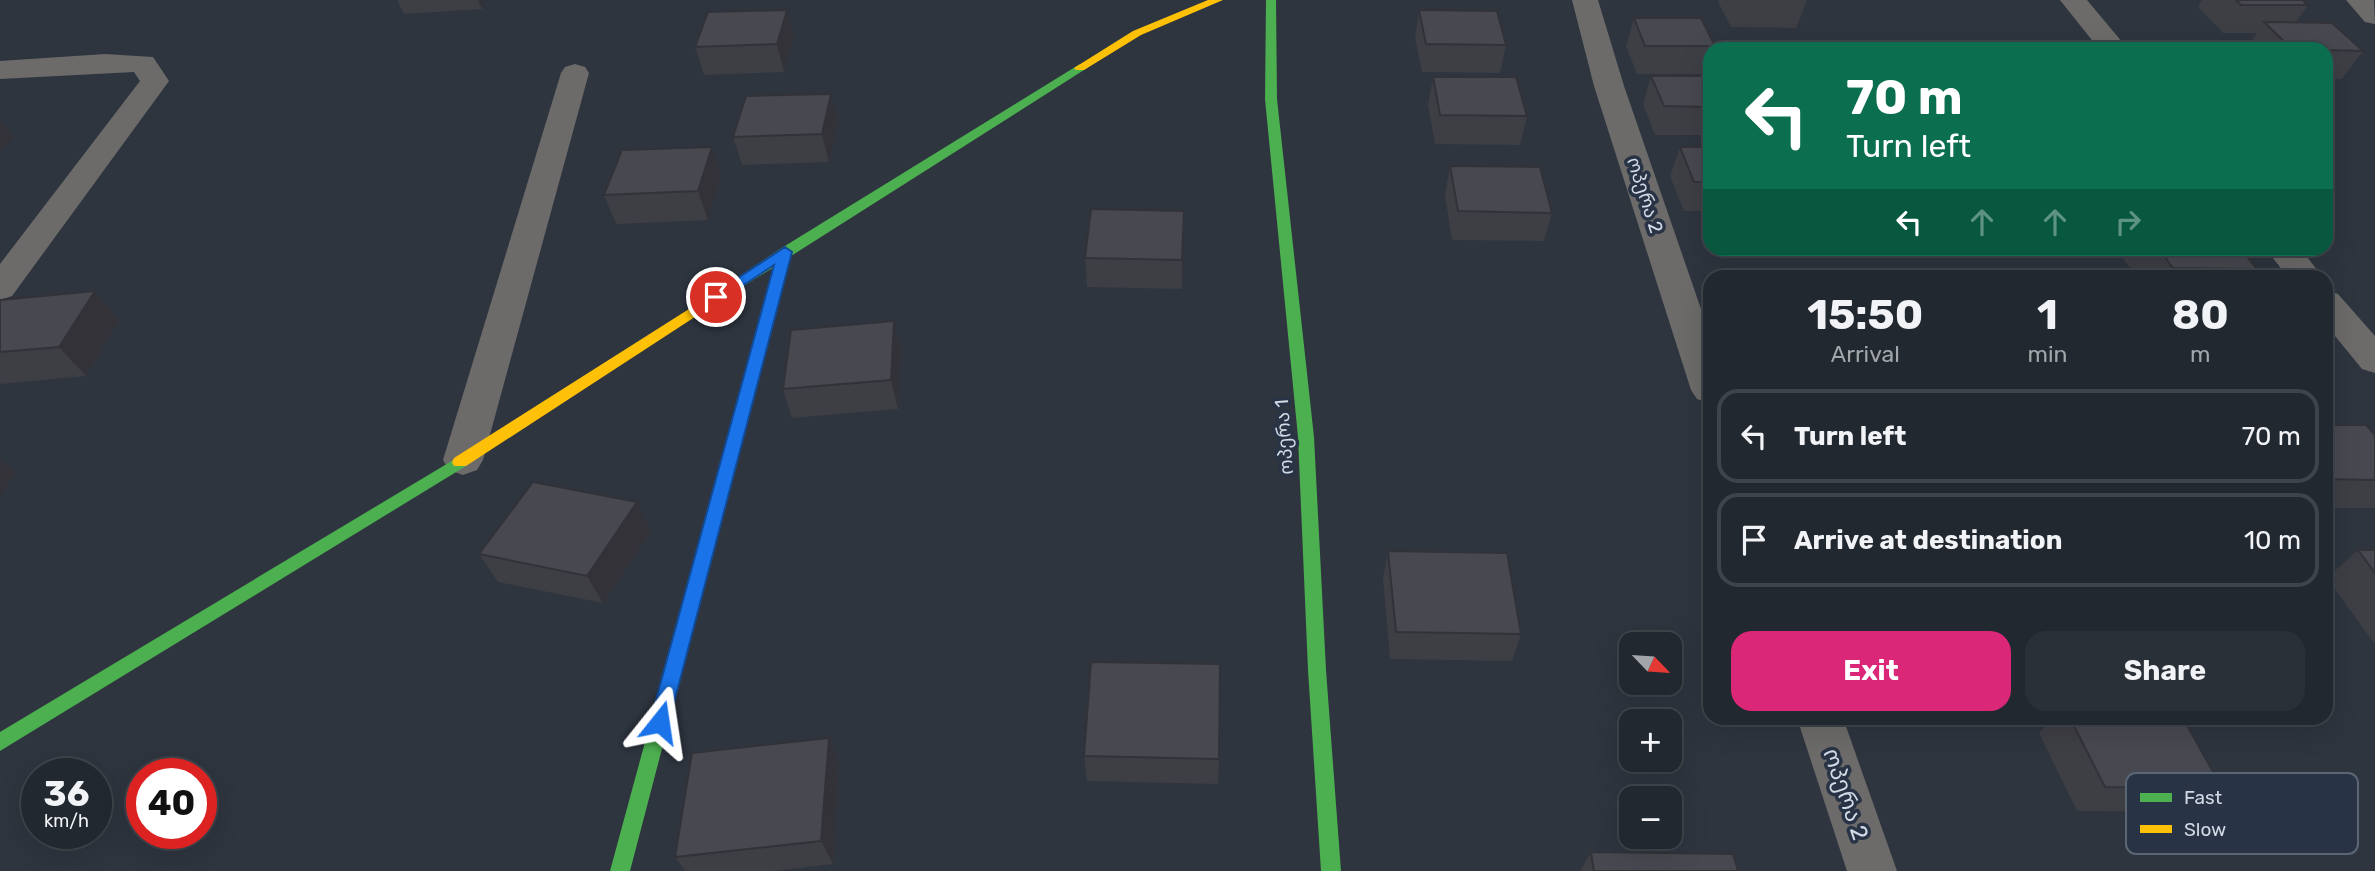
<!DOCTYPE html>
<html lang="en">
<head>
<meta charset="utf-8">
<style>
	:root { --surface:#22282f; --page:#2a3037; --text:#f1f3f6; --muted:#a2a6aa; --line:#3f444b; --accent:#db2777 }
	body { margin:0; font-family:Rubik,"Noto Sans Georgian",sans-serif; background:var(--page); color:var(--text); height:100vh; display:flex; flex-direction:column; font-size:26px; white-space:nowrap }
	* { box-sizing:border-box; margin:0 }
	p { font-size:23px; color:var(--muted) }
	.icon { flex:none; width:38px; height:38px; fill:none; stroke:currentColor; stroke-width:2; stroke-linecap:round; stroke-linejoin:round }
	.map { position:relative; flex:1; overflow:hidden }
	.drawer { position:absolute; left:1703px; top:270px; width:630px; height:455px; display:flex; flex-direction:column; background:var(--surface); border-radius:21px; box-shadow:0 7px 28px #0002,0 0 0 2px var(--line) }
	.drawer>* { flex:none }
	.banner { position:absolute; left:1703px; top:42px; width:630px; height:214px; border-radius:21px; box-shadow:0 7px 28px #0002,0 0 0 2px var(--line); background:#0b6e4f; color:#fff; overflow:hidden }
	.needle { width:46px; rotate:115deg }
	.tools { position:absolute; left:1619px; top:632px; display:grid; gap:14px }
	.tools a { display:grid; place-items:center; width:63px; height:63px; border-radius:14px; background:var(--surface); box-shadow:0 7px 28px #0002,0 0 0 2px var(--line); font-size:35px }
	.speed { position:absolute; left:21px; top:758px; display:flex; gap:14px; font-size:35px; font-weight:700; text-align:center }
	.speed>* { display:grid; place-content:center; width:91px; height:91px; border-radius:50%; background:var(--surface); box-shadow:0 7px 28px #0002,0 0 0 2px var(--line); line-height:1 }
	.speed small { font-size:18px; font-weight:400 }
	.speed .limit { border:10px solid #d22; background:#fff; color:#111 }
	.pin { position:absolute; display:grid; place-items:center; width:60px; height:60px; color:#fff; margin:-30px; border:4px solid #fff; border-radius:50%; box-shadow:0 2px 7px #0007 }
	.me { position:absolute; width:77px; margin:-38px; rotate:15deg; stroke-linejoin:round; filter:drop-shadow(0 0 5px #0008) }
	.turn { display:flex; align-items:center; gap:24px; height:147px; padding:0 28px; font-size:32px }
	.turn .icon { width:91px; height:91px; stroke-width:2.5 }
	.turn b { display:block; font-size:49px; line-height:60px }
	.lanes { display:flex; align-items:center; height:66px; padding:0 28px; background:#0003; justify-content:center; gap:35px; direction:ltr }
	.lanes .off { opacity:.35 }
	.eta { display:flex; justify-content:space-evenly; align-items:center; height:119px; text-align:center }
	.eta b { font-size:42px; font-weight:700; line-height:49px }
	.action { display:flex; gap:14px; margin-top:auto; padding:14px 28px }
	.action a { flex:1; height:80px; border-radius:21px; background:var(--accent); color:#fff; font-size:28px; font-weight:700; line-height:80px; text-align:center }
	.action a+a { background:var(--page); color:var(--text) }
	ul { padding:0; list-style:none }
	li { display:flex; align-items:center; gap:21px; height:94px; margin:0 14px 10px; padding:0 14px; border:4px solid var(--line); border-radius:21px }
	li div { flex:1 }
	li b { display:block; font-size:26px }
	li em { font-style:normal }
	.map>svg:first-child { display:block }
	.lines { fill:none; stroke-linecap:round; stroke-linejoin:round }
	.street { fill:#6c6b6a; fill-rule:evenodd }
	.fast { fill:#4caf50; fill-rule:evenodd }
	.slow { fill:#ffc107; fill-rule:evenodd }
	.wall { fill:#3e3e45 }
	.shaded-wall { fill:#323238 }
	.building { fill:#484850; stroke:#323238; stroke-width:2 }
	.route { fill:#1a73e8; stroke:#114b97; stroke-width:2 }
	.labels { text-anchor:middle; dominant-baseline:central; stroke-width:7; stroke-linejoin:round; paint-order:stroke }
	.street-label { font-size:19px; fill:#d2dae5; stroke:#283445 }
	.near-street-label { font-size:23px; fill:#d2dae5; stroke:#283445 }
	.key { fill:#283445; stroke:#5b6675; stroke-width:2 }
	.key-label { font-size:19px; fill:#d2dae5 }
</style>
</head>
<body>
<div class="map">
<svg width="2375" height="871" viewBox="0 0 2375 871">
	<rect width="100%" height="100%" fill="#2e353f"/>
	<g class="lines">
		<g class="street">
			<path d="M1572 0H1598L1624 86 1710 335V403L1697 399 1691 390 1594 86Z"/>
			<path d="M2060 0H2087L2128 49H2099Z"/>
			<path d="M2346 0H2374L2375 24 2365 22Z"/>
			<path d="M105 54 153 57 169 81 12 296 0 300V264L140 81 134 72 0 79V61Z"/>
			<path d="M575 64 585 67 589 73 483 460 477 470 463 475 449 470 443 460 561 73 565 67Z"/>
			<path d="M2265 248H2300L2322 276H2287Z"/>
			<path d="M2326 290 2338 294 2375 336V373L2362 369 2326 325Z"/>
			<path d="M1797 718H1843L1897 871H1847Z"/>
		</g>
		<g class="fast">
			<path d="M1266 0H1276L1277 99 1314 437 1326 670 1341 871H1321L1308 670 1298 437 1265 99Z"/>
			<path d="M1080 64 1086 68 1084 70 791 256 630 871H610L774 267 724 298H714L712 295 780 249Z"/>
			<path d="M460 456 466 458 468 462 466 466 0 751V732Z"/>
		</g>
		<g class="slow">
			<path d="M1208 0H1223L1141 35 1084 70H1076L1074 68 1133 31Z"/>
			<path d="M719 290 724 292 726 295 724 298 466 466H454L452 462 454 458Z"/>
		</g>
	</g>
	<g class="wall">
		<path d="M397 0H486L482 9 404 14Z"/>
		<path d="M1719 0H1807L1796 28 1731 27 1718 2Z"/>
		<path d="M2202 0H2302L2308 5 2296 22 2363 51 2342 79H2326V49H2246L2257 33H2223L2198 7Z"/>
		<path d="M1419 10 1506 45 1500 73 1422 72 1415 38Z"/>
		<path d="M1634 18 1715 46 1714 49H1710V61L1705 74H1637L1626 46Z"/>
		<path d="M794 38 784 72 704 75 695 47Z"/>
		<path d="M1651 76H1710V135H1655L1643 104Z"/>
		<path d="M1433 77 1527 116 1520 145 1435 144 1428 105Z"/>
		<path d="M838 122 829 162 742 165 733 137Z"/>
		<path d="M1680 147H1710V211H1684L1670 176Z"/>
		<path d="M1450 166 1552 213 1544 241 1452 240 1445 195Z"/>
		<path d="M721 176 708 220 616 224 604 195Z"/>
		<path d="M1184 240 1182 289 1087 287 1085 258Z"/>
		<path d="M2127 248H2240L2257 269 2250 276H2136L2122 257Z"/>
		<path d="M95 291 119 320 86 376 0 384V300Z"/>
		<path d="M894 321 901 350 898 409 792 418 783 389Z"/>
		<path d="M2326 425 2375 435V508H2326Z"/>
		<path d="M651 530 603 603 498 582 479 554Z"/>
		<path d="M2358 550H2375V642H2373L2327 578Z"/>
		<path d="M1388 551 1521 634 1512 661 1390 659 1383 578Z"/>
		<path d="M2054 718H2183L2222 788 2191 812 2077 811 2039 733Z"/>
		<path d="M829 738 839 763 833 864 774 871H685L675 857Z"/>
		<path d="M1084 756 1219 759 1218 784 1087 781Z"/>
		<path d="M1591 852 1738 871H1580Z"/>
	</g>
	<g class="shaded-wall">
		<path d="M478 0H486L482 9Z"/>
		<path d="M787 10 794 38 784 72 777 44Z"/>
		<path d="M831 94 838 122 829 162 822 134Z"/>
		<path d="M0 120 13 137 0 153Z"/>
		<path d="M712 147 721 176 708 220 698 191Z"/>
		<path d="M1184 211V240L1182 289V260Z"/>
		<path d="M95 291 119 320 86 376 59 347Z"/>
		<path d="M894 321 901 350 898 409 891 380Z"/>
		<path d="M0 459 15 473 0 497Z"/>
		<path d="M637 502 651 530 603 603 587 576Z"/>
		<path d="M829 738 839 763 833 864 821 841Z"/>
	</g>
	<g class="building">
		<path d="M2236 0H2302L2308 5H2241Z"/>
		<path d="M787 10 777 44 695 47 708 12Z"/>
		<path d="M1419 10 1497 11 1506 45 1426 44Z"/>
		<path d="M1634 18H1701L1715 46H1645Z"/>
		<path d="M2264 22 2332 23 2363 51 2292 49Z"/>
		<path d="M1651 76H1710V107L1664 106Z"/>
		<path d="M1433 77H1516L1527 116 1440 115Z"/>
		<path d="M831 94 822 134 733 137 746 96Z"/>
		<path d="M712 147 698 191 604 195 622 150Z"/>
		<path d="M1680 147H1710V182H1694Z"/>
		<path d="M1450 166 1540 167 1552 213 1458 211Z"/>
		<path d="M1091 209 1184 211 1182 260 1085 258Z"/>
		<path d="M2158 248H2240L2257 269 2173 268Z"/>
		<path d="M95 291 59 347 0 352V300Z"/>
		<path d="M894 321 891 380 783 389 791 330Z"/>
		<path d="M2326 425H2366L2375 435V480L2326 479Z"/>
		<path d="M533 482 637 502 587 576 479 554Z"/>
		<path d="M2358 550H2375V573Z"/>
		<path d="M1388 551 1507 553 1521 634 1396 632Z"/>
		<path d="M1091 662 1220 664 1219 759 1084 756Z"/>
		<path d="M2070 718H2183L2222 788 2105 787Z"/>
		<path d="M829 738 821 841 675 857 692 753Z"/>
		<path d="M1591 852 1733 854 1738 871H1594Z"/>
	</g>
	<path class="route" d="M785 247 792 252 669 722 666 728 660 731 653 728 650 722 774 265 721 300 716 301 709 297Z"/>
	<g class="labels">
		<g class="street-label">
			<text transform="translate(1645 195) rotate(72)">ოპერა 2</text>
			<text transform="translate(1284 437) rotate(-94)">ოპერა 1</text>
		</g>
		<g class="near-street-label">
			<text transform="translate(1846 794) rotate(71)">ოპერა 2</text>
		</g>
	</g>
	<rect x="2126" y="773" width="232" height="81" rx="10" class="key"/>
	<rect x="2140" y="793" width="32" height="9" fill="#4caf50"/>
	<rect x="2140" y="825" width="32" height="8" fill="#ffc107"/>
	<g class="key-label">
		<text x="2184" y="804">Fast</text>
		<text x="2184" y="836">Slow</text>
	</g>
</svg>
<div class="tools">
<a><svg class="needle" viewBox="-14 -14 28 28"><path d="M0-13l5 13h-10z" fill="#e53935"/><path d="M0 13l5-13h-10z" fill="#a2a6aa"/></svg></a>
<a>+</a>
<a>−</a>
</div>
<div class="speed"><div>36<small>km/h</small></div><div class="limit">40</div></div>
<div class="pin" style="left:716px;top:297px;background:#d93025"><svg class="icon" aria-label="arrive" viewBox="0 0 24 24"><path d="M6 21V4h12l-3 4 3 4H6"/></svg></div>
<svg class="me" style="left:660px;top:722px" viewBox="-20 -20 40 40"><path d="M0-17L14 15 0 8-14 15z" fill="#1a73e8" stroke="#fff" stroke-width="4"/></svg>
<div class="banner">
<div class="turn"><svg class="icon" aria-label="left" viewBox="0 0 24 24"><path d="M17 20v-9H6M10 6l-5 5 5 5"/></svg><div><b>70 m</b>Turn left</div></div>
<div class="lanes"><svg class="icon" aria-label="left" viewBox="0 0 24 24"><path d="M17 20v-9H6M10 6l-5 5 5 5"/></svg><svg class="icon off" aria-label="ahead" viewBox="0 0 24 24"><path d="M12 20V5M6 11l6-6 6 6"/></svg><svg class="icon off" aria-label="ahead" viewBox="0 0 24 24"><path d="M12 20V5M6 11l6-6 6 6"/></svg><svg class="icon off" aria-label="right" viewBox="0 0 24 24"><path d="M7 20v-9h11M14 6l5 5-5 5"/></svg></div>
</div>
<section class="drawer">
<div class="eta">
<div><b>15:50</b><p>Arrival</p></div>
<div><b>1</b><p>min</p></div>
<div><b>80</b><p>m</p></div>
</div>
<ul>
<li><svg class="icon" aria-label="left" viewBox="0 0 24 24"><path d="M17 20v-9H6M10 6l-5 5 5 5"/></svg><div><b>Turn left</b></div><em>70 m</em></li>
<li><svg class="icon" aria-label="arrive" viewBox="0 0 24 24"><path d="M6 21V4h12l-3 4 3 4H6"/></svg><div><b>Arrive at destination</b></div><em>10 m</em></li>
</ul>
<div class="action"><a>Exit</a><a>Share</a></div>
</section>
</div>
</body>
</html>
